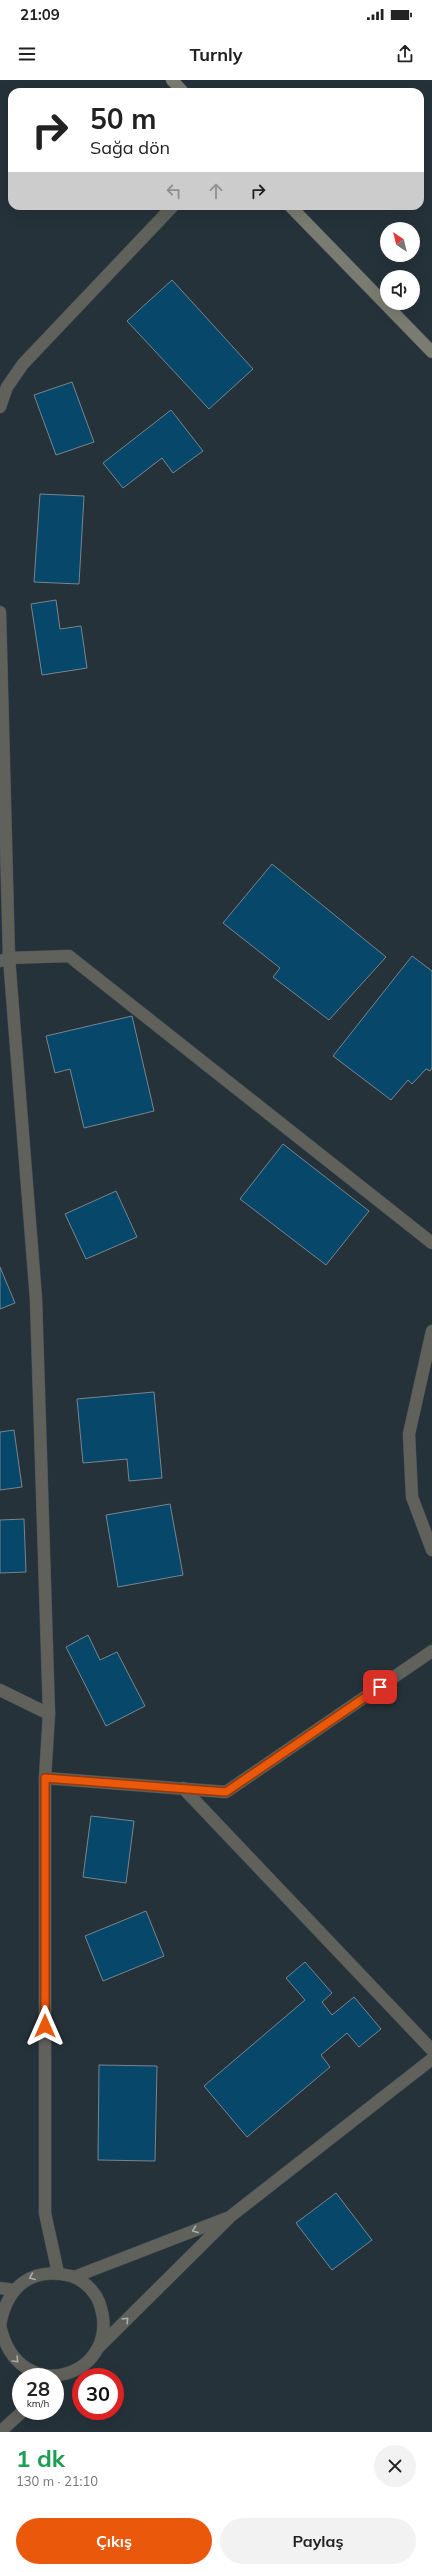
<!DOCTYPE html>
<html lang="tr">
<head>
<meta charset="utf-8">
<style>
	:root { --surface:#fff; --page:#f2f2f2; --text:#222; --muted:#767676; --accent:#ea580c }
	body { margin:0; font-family:Mulish,sans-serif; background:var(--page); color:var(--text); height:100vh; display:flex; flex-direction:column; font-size:15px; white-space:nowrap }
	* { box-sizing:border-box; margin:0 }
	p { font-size:13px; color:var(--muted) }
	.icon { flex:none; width:22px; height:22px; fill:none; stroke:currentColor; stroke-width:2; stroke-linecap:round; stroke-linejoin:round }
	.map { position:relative; height:2352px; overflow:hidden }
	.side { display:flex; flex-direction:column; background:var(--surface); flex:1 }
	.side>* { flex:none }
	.guide { position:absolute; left:8px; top:8px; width:416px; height:122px; border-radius:12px; box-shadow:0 4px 16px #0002; background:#fff; color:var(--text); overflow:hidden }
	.needle { width:26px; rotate:325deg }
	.fabs { position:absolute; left:380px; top:142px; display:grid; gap:8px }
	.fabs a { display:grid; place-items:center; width:40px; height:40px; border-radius:50%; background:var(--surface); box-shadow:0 4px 16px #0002; font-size:20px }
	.speed { position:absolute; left:12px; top:2288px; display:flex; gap:8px; font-size:20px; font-weight:700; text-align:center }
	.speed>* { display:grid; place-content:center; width:52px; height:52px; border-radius:50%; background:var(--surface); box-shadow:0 4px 16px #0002; line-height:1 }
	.speed small { font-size:10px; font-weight:400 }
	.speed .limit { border:6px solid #d22; background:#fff; color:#111 }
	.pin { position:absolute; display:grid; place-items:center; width:34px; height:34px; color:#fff; margin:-17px; border-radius:8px; box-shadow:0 2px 6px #0006 }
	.me { position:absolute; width:44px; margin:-22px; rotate:0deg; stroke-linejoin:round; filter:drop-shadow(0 0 3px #0008) }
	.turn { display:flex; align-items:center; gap:14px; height:84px; padding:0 16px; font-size:18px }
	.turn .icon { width:52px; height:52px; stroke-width:2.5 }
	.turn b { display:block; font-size:28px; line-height:34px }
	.lanes { display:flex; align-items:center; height:38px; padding:0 16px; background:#0003; justify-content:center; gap:20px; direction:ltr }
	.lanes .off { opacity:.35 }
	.round { display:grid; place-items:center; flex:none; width:42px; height:42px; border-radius:21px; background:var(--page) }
	.summary { display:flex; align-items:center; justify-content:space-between; height:68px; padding:0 16px }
	h1 { font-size:24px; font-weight:700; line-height:30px; color:#1e9e55 }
	.action { display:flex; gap:8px; margin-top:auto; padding:8px 16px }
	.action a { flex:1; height:46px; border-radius:24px; background:var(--accent); color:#fff; font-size:16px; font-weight:700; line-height:46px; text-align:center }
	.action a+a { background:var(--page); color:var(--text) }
	.status { display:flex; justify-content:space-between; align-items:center; height:28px; padding:0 20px; background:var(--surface); direction:ltr }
	.status svg { height:11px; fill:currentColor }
	header { display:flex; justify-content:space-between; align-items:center; height:52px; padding:0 16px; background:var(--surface); font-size:18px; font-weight:700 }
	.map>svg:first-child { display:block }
	.building { fill:#074769; stroke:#77858f }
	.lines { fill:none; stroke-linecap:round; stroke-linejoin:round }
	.street-casing { stroke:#445057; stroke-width:13 }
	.secondary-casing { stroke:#445057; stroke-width:13 }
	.street { stroke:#60615a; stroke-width:12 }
	.secondary { stroke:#7b7c71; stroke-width:12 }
	.oneway { stroke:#a9adad }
	.route-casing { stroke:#983908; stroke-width:10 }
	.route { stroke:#ea580c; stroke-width:7 }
</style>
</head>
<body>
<div class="status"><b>21:09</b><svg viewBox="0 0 49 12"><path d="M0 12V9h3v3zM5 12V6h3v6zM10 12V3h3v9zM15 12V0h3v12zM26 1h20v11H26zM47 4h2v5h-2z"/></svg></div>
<header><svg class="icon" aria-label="menu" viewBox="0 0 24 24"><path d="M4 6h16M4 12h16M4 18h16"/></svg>Turnly<svg class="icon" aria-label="share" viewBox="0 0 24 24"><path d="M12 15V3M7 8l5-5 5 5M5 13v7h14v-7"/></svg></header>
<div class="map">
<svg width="432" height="2352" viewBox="0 0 432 2352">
	<rect width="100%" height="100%" fill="#26323a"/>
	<g class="building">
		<path d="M172 200 253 289 209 329 127 241Z"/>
		<path d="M72 302 94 362 56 375 34 315Z"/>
		<path d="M171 330 203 371 173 393 162 378 123 408 103 383Z"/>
		<path d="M40 414 84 416 79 504 34 502Z"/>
		<path d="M56 520 60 549 81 546 87 588 42 595 31 524Z"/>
		<path d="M272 784 386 877 329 940 273 897 280 888 223 843Z"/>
		<path d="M412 876 432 891V988L430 991 426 989 412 1004 408 1000 391 1020 333 976Z"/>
		<path d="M132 936 154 1031 84 1048 70 989 55 993 46 956Z"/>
		<path d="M283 1064 369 1131 326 1185 240 1119Z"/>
		<path d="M116 1111 137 1157 86 1179 65 1134Z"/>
		<path d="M0 1187 15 1223 0 1229Z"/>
		<path d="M154 1312 162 1398 129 1401 127 1379 83 1383 77 1319Z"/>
		<path d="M14 1350 22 1407 0 1410V1352Z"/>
		<path d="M170 1424 183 1495 118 1507 106 1435Z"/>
		<path d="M24 1439 26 1492 0 1493V1440Z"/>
		<path d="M88 1555 100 1580 117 1572 145 1626 106 1646 66 1567Z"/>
		<path d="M91 1736 134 1741 126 1803 83 1797Z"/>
		<path d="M146 1831 164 1876 103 1901 85 1856Z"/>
		<path d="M305 1882 332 1913 322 1922 332 1935 354 1917 381 1949 359 1967 347 1953 321 1975 330 1987 247 2057 204 2006 305 1920 286 1898Z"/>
		<path d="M99 1985 157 1986 155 2081 98 2080Z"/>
		<path d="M336 2113 372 2160 332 2190 296 2143Z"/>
	</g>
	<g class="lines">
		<defs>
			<g id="street">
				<path d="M0 327 7 307 23 284 173 126"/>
				<path d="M0 532 9 878 36 1219 49 1634 45 1698V2133L58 2193"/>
				<path d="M0 881 9 878 69 876 432 1163"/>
				<path d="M432 1251 409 1354 412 1417 432 1470"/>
				<path d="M0 1610 49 1634"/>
				<path d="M45 1698 226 1712 432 1571"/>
				<path d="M183 1708 432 1970"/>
				<path d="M74 2197 227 2138"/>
				<path d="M0 2208 13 2210"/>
				<path d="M0 2245C7 2207 31 2186 71 2196 82 2199 95 2211 99 2222 126 2295 18 2332 0 2245"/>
				<path d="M99 2267 231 2136 432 1979"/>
				<path d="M0 2352 23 2331"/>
			</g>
			<g id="secondary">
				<path d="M172 0 183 12"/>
				<path d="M290 126 432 272"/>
			</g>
		</defs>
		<use href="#street" class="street-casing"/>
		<use href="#secondary" class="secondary-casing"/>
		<use href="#street" class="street"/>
		<use href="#secondary" class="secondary"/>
	</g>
	<defs><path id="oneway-chevron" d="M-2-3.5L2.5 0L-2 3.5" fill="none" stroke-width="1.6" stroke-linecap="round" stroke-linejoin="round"/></defs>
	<g class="oneway">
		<use href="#oneway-chevron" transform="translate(195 2150) rotate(159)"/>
		<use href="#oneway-chevron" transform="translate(32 2197) rotate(157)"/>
		<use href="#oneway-chevron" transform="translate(126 2240) rotate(-45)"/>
		<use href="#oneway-chevron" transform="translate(16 2280) rotate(45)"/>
	</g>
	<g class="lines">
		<defs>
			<path id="route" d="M45 1946V1698L226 1712 380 1607"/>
		</defs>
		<use href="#route" class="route-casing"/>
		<use href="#route" class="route"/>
	</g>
</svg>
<div class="fabs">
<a><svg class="needle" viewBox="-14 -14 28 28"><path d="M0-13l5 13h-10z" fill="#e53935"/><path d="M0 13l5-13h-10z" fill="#767676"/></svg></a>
<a><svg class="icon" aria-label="sound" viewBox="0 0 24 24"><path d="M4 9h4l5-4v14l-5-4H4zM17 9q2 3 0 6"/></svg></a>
</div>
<div class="speed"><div>28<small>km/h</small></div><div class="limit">30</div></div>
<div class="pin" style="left:380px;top:1607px;background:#d93025"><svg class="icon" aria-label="arrive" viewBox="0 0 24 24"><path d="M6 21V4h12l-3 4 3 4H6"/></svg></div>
<svg class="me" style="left:45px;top:1946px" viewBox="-20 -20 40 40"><path d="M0-17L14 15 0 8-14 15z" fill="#ea580c" stroke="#fff" stroke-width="4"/></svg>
<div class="guide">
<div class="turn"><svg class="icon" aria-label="right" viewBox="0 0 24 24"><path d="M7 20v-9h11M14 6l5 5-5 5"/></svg><div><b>50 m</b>Sağa dön</div></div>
<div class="lanes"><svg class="icon off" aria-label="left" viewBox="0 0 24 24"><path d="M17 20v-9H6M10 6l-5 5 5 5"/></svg><svg class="icon off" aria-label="ahead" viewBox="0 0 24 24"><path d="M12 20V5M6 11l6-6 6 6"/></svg><svg class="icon" aria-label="right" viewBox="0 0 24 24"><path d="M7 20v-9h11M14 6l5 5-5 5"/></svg></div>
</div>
</div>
<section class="side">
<div class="summary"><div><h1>1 dk</h1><p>130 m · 21:10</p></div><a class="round"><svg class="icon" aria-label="close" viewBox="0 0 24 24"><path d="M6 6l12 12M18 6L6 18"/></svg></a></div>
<div class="action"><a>Çıkış</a><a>Paylaş</a></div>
</section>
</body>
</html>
